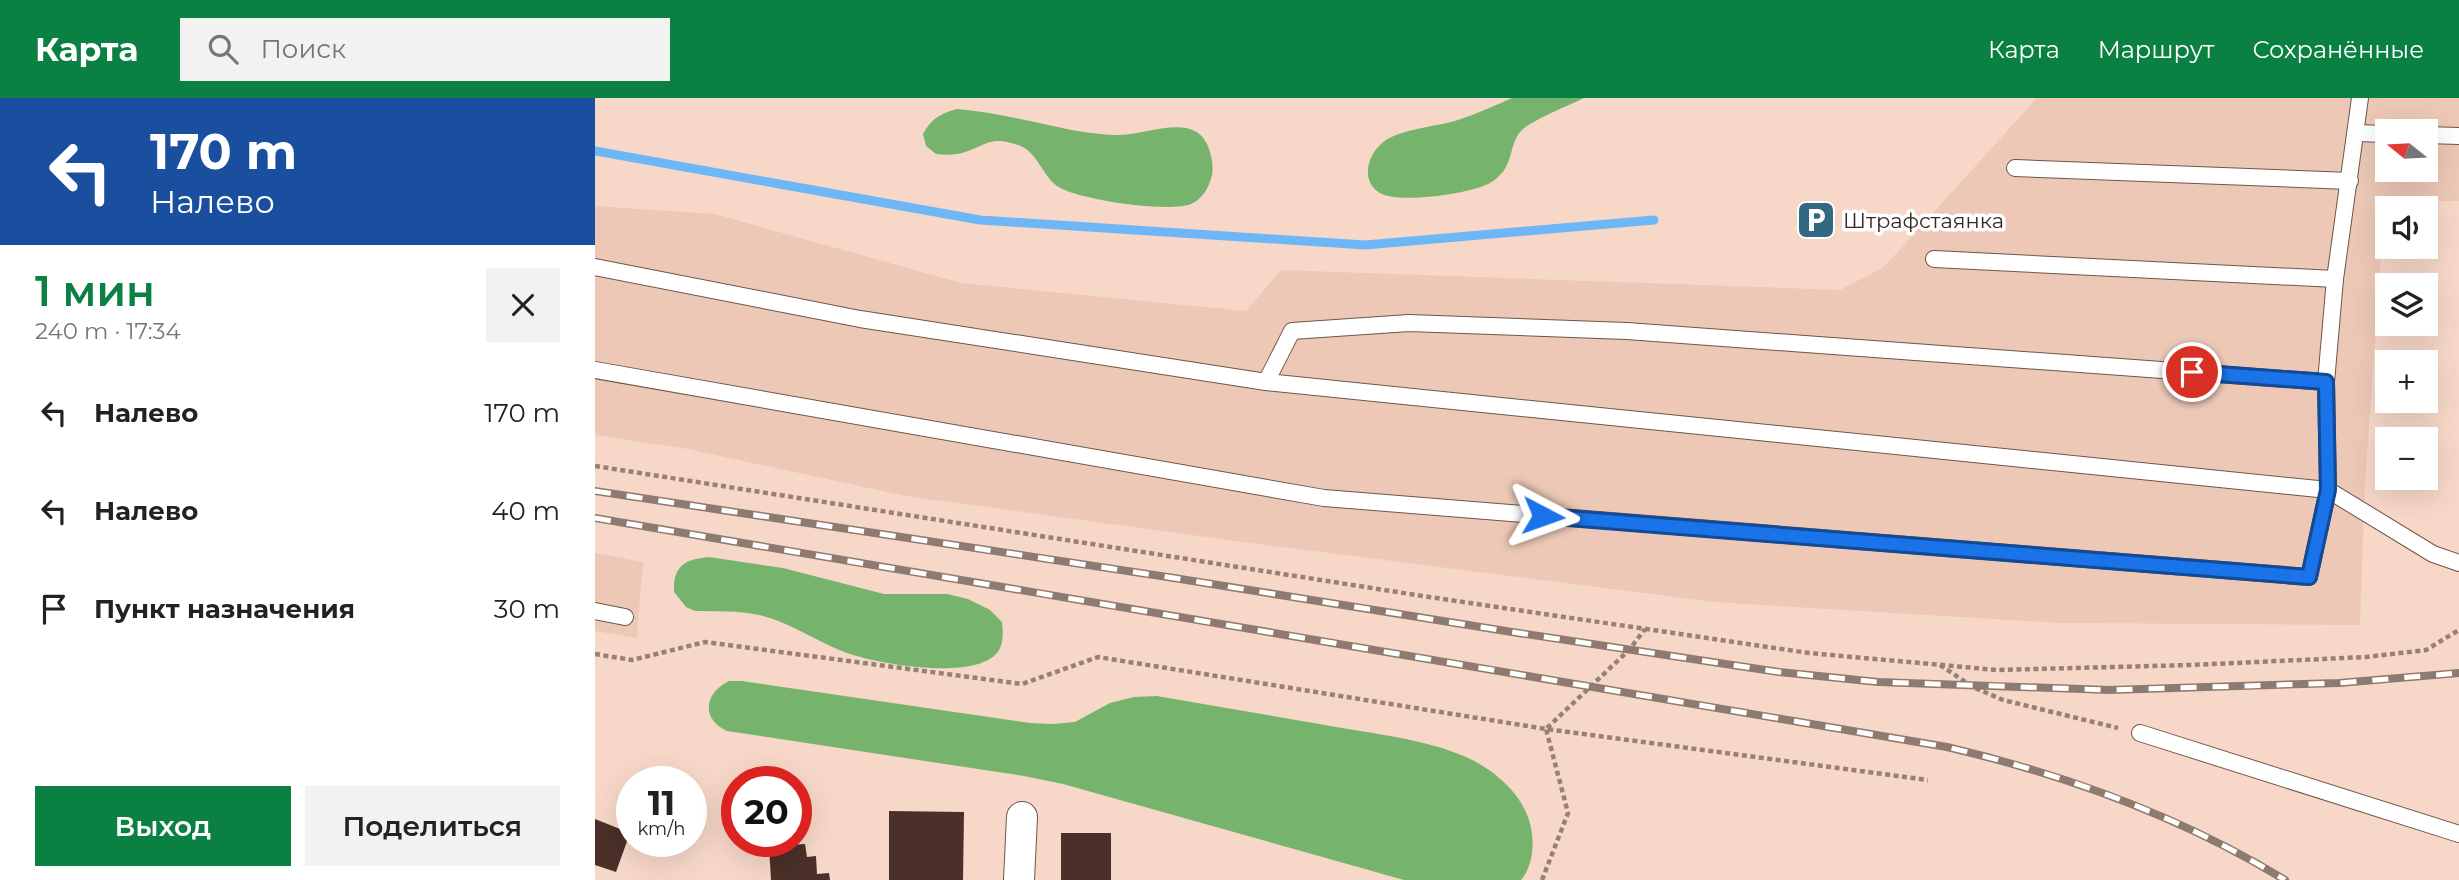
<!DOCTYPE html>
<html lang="ru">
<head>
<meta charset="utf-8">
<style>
	:root { --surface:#fff; --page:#f2f2f2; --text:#222; --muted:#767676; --accent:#0b8043 }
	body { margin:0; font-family:Montserrat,sans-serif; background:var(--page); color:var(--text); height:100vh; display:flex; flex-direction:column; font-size:26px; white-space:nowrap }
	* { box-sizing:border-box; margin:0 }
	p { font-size:23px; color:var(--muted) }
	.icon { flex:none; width:38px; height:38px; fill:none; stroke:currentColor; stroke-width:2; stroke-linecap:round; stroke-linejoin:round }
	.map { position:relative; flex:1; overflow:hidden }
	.side { display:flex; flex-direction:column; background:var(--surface); width:595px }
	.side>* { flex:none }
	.hud { background:#1a4fa0; color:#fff; overflow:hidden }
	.needle { width:46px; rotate:288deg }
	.buttons { position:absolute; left:1780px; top:21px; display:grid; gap:14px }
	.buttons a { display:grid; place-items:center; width:63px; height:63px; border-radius:0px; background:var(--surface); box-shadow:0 7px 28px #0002; font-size:35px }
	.speed { position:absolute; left:21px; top:668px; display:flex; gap:14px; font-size:35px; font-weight:700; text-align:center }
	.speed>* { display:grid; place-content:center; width:91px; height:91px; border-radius:50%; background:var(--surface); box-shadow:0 7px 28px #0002; line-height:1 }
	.speed small { font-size:18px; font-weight:400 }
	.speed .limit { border:10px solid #d22; background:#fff; color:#111 }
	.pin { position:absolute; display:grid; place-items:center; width:60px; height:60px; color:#fff; margin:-30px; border:4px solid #fff; border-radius:50%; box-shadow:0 2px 7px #0007 }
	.me { position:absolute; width:77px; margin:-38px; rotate:94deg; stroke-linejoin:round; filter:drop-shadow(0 0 5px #0008) }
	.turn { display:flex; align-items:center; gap:24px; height:147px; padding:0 35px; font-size:32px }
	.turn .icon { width:91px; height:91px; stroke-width:2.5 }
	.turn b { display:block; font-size:49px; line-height:60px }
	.round { display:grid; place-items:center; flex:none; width:74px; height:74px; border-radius:0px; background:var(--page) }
	.summary { display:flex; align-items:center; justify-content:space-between; height:119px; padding:0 35px }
	h1 { font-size:42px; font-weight:600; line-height:52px; color:var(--accent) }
	.button { display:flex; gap:14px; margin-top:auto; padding:14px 35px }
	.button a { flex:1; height:80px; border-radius:0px; background:var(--accent); color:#fff; font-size:28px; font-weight:600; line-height:80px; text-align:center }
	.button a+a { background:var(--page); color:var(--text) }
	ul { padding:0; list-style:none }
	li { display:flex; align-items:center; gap:21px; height:98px; padding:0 35px }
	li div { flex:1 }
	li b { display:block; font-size:26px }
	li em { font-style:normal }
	header { display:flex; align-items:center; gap:42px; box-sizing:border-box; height:98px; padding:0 35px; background:var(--accent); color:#fff }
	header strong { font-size:33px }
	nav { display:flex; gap:38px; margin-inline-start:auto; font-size:24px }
	.search { width:490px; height:63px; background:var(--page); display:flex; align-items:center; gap:18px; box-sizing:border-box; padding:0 24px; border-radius:0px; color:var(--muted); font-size:26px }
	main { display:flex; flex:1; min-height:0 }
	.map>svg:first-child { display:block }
	.built { fill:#edc8b6; fill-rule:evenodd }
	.forest { fill:#76b36c }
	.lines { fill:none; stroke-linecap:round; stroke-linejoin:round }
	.stream { stroke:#6eb7f7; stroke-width:9 }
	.building { fill:#4a3028 }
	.service-casing { stroke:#6f5547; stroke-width:18 }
	.minor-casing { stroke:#6f5547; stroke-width:32 }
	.path { stroke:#978176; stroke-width:4.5; stroke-dasharray:5 3.5; stroke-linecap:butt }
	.service { stroke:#fff; stroke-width:16 }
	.minor { stroke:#fff; stroke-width:30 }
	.rail-casing { stroke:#8e7a6f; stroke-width:8 }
	.rail { stroke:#fff; stroke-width:5; stroke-dasharray:16; stroke-linecap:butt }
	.route-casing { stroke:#114b97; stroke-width:18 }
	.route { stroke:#1a73e8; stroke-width:12 }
	.labels { text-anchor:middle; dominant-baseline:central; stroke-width:7; stroke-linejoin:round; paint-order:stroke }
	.poi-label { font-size:21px; fill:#342822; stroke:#fff; text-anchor:start }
</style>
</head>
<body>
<header>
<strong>Карта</strong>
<div class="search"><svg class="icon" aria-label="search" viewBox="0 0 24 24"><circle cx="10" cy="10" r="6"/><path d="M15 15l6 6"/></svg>Поиск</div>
<nav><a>Карта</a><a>Маршрут</a><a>Сохранённые</a></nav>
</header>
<main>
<section class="side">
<div class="hud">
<div class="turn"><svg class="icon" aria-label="left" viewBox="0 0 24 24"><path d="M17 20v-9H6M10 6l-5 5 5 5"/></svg><div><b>170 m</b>Налево</div></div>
</div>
<div class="summary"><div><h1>1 мин</h1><p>240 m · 17:34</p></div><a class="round"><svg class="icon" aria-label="close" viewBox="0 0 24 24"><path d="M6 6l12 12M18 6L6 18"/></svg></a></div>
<ul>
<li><svg class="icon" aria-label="left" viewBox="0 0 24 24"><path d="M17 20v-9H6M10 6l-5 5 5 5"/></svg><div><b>Налево</b></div><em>170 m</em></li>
<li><svg class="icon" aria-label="left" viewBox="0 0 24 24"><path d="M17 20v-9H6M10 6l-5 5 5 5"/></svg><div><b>Налево</b></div><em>40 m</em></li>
<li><svg class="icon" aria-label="arrive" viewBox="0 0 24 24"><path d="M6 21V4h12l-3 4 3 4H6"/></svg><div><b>Пункт назначения</b></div><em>30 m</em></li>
</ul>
<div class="button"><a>Выход</a><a>Поделиться</a></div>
</section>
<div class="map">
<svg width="1864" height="782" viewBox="0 0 1864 782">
	<rect width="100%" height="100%" fill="#f7d8c8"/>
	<g class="built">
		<path d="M1442 0H1864V103L1790 104 1770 384 1765 527 1465 525 1119 504 655 445 311 398 93 351 0 337V108L120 116 366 185 651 213 686 172 1245 192 1289 169ZM1792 33H1830V72H1792Z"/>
		<path d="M0 455 48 464 42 540 0 533Z"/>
	</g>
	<g class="forest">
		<path d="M917 0H989C973 8 939 21 927 32 915 44 918 62 907 75 904 78 899 83 895 85 875 96 804 106 785 95 764 82 773 54 791 42 811 30 840 29 863 22 881 16 899 8 917 0Z"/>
		<path d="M362 11C385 13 407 17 430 22 459 28 489 36 519 37 547 39 597 13 612 46 616 55 619 67 617 77 614 89 608 101 596 106 575 115 482 102 462 88 447 77 442 53 423 47 393 37 392 48 367 55 358 57 350 57 341 56L331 48 328 36C337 20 345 16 362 11Z"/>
		<path d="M114 459 188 470 289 496H352L373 501 395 512 407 524C408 534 409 546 402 555 378 583 283 566 252 555 222 544 195 524 164 517 143 512 121 514 100 513L91 509 79 494C78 468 90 461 114 459Z"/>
		<path d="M134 583H147L435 625 458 626 480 624 515 605 539 599 562 598C624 609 685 619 747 630 788 637 832 642 871 659 902 673 934 701 937 737 939 752 936 770 926 782H809L468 686 429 678 132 633C106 621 109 595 134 583Z"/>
	</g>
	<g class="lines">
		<path class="stream" d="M0 53 385 122 770 147 1059 122"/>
	</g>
	<g class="building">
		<path d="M294 713 369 714 368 782H294Z"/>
		<path d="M0 721 35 735 21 774 0 767Z"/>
		<rect x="466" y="735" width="50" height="47"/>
		<path d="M210 746 212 759 221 758 222 776 234 775 235 782H176L174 748Z"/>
	</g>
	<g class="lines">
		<defs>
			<g id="service">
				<path d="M1761 35 1792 36"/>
				<path d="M1830 37 1864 38"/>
				<path d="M1420 70 1755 83"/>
				<path d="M1339 161 1740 181"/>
				<path d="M0 169 265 221 671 284 1733 392 1838 456 1864 465"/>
				<path d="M0 272 729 400 1714 479 1733 392 1731 284 1740 181 1765 0"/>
				<path d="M671 284 697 233 814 225 1032 233 1731 284"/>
				<path d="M0 513 30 519"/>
				<path d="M1545 635 1864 736"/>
			</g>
			<path id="minor" d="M424 782 427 719"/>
		</defs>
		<use href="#service" class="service-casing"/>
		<use href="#minor" class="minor-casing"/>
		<g class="path">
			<path d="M0 368 834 499 1214 555 1402 572 1596 567 1771 559 1831 552 1864 532"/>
			<path d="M0 556 37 562 110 544 427 586 503 559 951 631 1333 682"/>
			<path d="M1345 567 1378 589 1408 602 1523 630"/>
			<path d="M952 630 1034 552 1050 531"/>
			<path d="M947 782 973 715 951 631"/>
		</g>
		<use href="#service" class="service"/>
		<use href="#minor" class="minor"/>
		<defs>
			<g id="rail">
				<path d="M0 393 579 480 917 534 1184 574 1283 584 1515 592 1744 585 1864 575"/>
				<path d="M0 420 1352 649C1471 677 1585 718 1690 782"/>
			</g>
		</defs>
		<use href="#rail" class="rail-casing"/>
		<use href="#rail" class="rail"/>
	</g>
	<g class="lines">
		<defs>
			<path id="route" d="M948 418 1714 479 1733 392 1731 284 1597 274"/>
		</defs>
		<use href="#route" class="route-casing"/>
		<use href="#route" class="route"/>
	</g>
	<defs>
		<symbol id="parking-square" viewBox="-11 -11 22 22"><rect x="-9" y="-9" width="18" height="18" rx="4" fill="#316882" stroke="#fff"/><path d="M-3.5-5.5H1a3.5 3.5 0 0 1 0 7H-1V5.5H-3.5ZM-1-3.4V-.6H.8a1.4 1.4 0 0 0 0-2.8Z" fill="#fff"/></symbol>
	</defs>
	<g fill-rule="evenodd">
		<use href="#parking-square" x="1199" y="100" width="44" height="44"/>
	</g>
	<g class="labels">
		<g class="poi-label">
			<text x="1248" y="122">Штрафстаянка</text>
		</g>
	</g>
</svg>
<div class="buttons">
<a><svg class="needle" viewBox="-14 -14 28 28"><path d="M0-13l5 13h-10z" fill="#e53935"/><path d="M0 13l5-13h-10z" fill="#767676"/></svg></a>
<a><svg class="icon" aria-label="sound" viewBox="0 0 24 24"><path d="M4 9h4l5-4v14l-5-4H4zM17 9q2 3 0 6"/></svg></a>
<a><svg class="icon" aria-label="layers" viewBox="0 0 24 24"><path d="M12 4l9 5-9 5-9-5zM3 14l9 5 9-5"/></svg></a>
<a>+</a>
<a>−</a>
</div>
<div class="speed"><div>11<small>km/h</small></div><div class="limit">20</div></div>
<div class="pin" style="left:1597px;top:274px;background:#d93025"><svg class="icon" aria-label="arrive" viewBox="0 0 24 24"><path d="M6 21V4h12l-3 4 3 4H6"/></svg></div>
<svg class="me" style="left:948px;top:418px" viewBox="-20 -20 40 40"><path d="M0-17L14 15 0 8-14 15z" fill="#1a73e8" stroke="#fff" stroke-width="4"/></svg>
</div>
</main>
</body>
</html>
